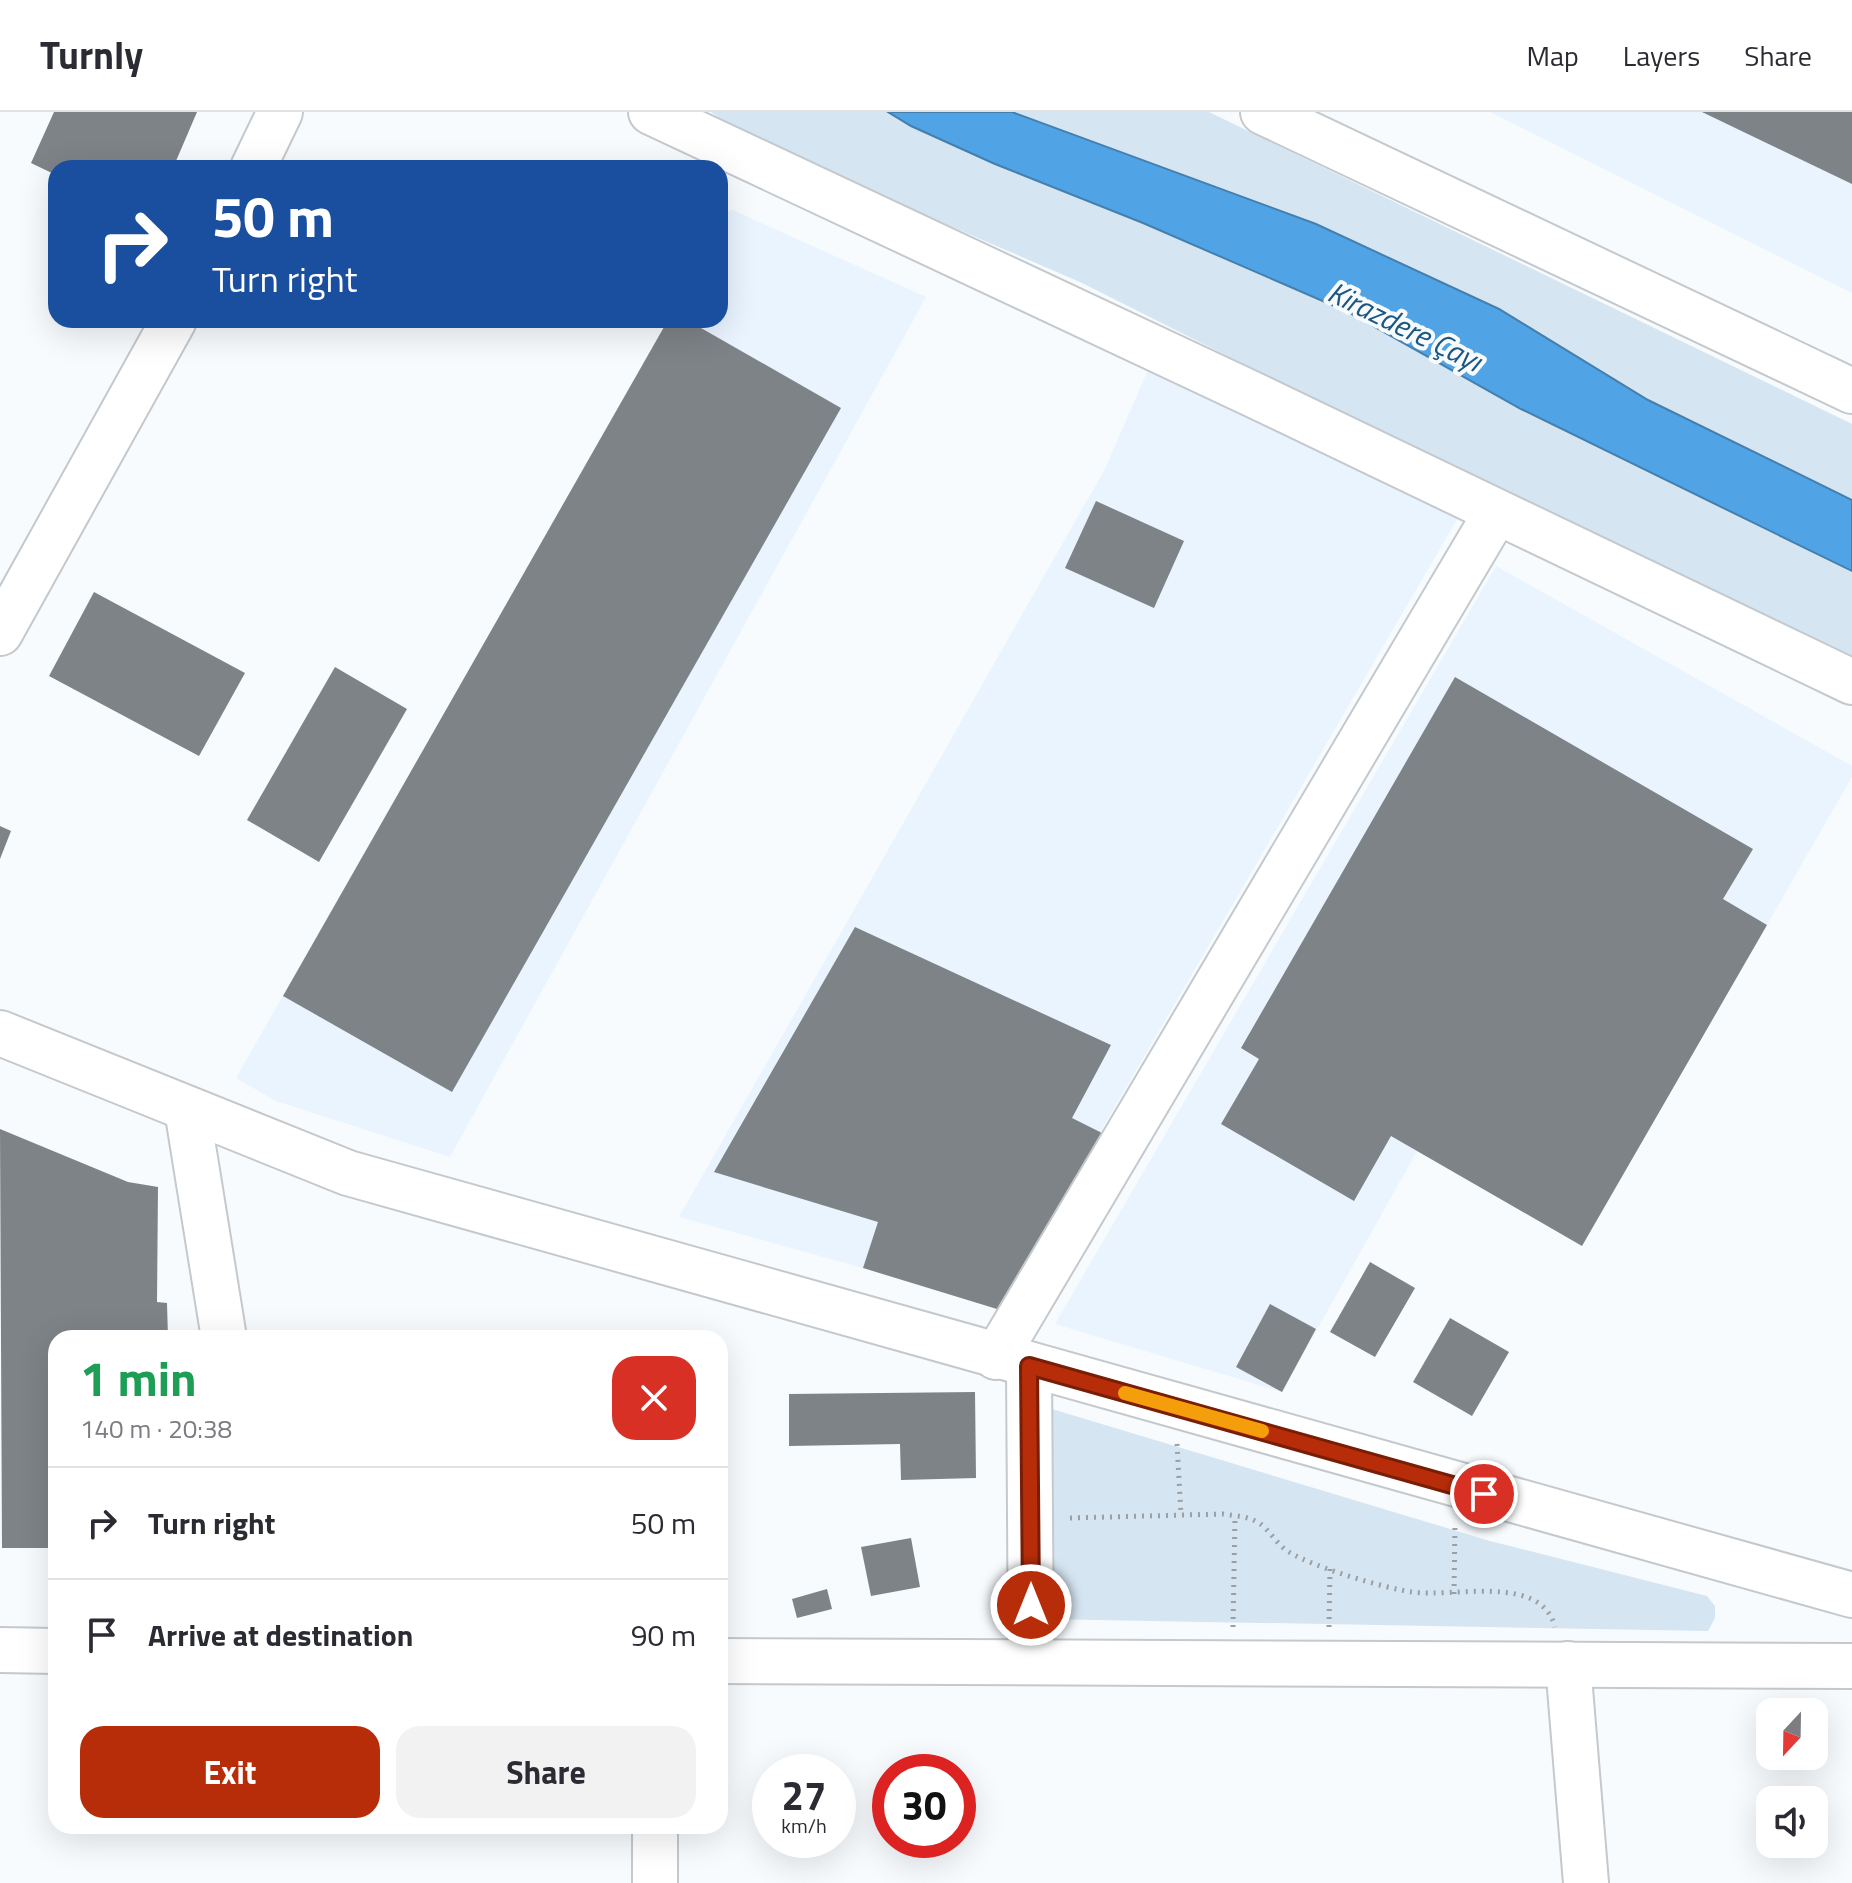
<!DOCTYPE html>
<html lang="en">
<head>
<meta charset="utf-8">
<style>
	:root { --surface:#fff; --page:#f2f2f3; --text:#2b2b33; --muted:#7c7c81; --line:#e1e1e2; --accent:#b82d09 }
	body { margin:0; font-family:"Titillium Web",sans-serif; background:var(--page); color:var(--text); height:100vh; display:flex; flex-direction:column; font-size:30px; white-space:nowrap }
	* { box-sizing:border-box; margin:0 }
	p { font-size:26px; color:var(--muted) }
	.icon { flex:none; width:44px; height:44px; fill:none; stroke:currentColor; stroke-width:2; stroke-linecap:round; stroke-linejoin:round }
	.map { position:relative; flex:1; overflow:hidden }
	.details { position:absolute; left:48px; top:1218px; width:680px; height:504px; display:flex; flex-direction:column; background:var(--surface); border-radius:24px; box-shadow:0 8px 32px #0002 }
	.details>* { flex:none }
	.hud { position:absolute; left:48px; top:48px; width:680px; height:168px; border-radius:24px; box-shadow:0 8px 32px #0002; background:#1a4fa0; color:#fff; overflow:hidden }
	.needle { width:52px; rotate:202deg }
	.buttons { position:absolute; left:1756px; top:1586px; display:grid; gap:16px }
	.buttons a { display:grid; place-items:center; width:72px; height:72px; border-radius:16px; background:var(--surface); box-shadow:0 8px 32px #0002; font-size:40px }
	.speed { position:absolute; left:752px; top:1642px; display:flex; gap:16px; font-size:40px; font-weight:700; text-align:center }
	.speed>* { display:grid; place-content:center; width:104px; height:104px; border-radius:50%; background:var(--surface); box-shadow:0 8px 32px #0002; line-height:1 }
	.speed small { font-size:20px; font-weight:400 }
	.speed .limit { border:12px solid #d22; background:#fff; color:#111 }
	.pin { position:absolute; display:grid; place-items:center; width:68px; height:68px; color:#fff; margin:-34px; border:4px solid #fff; border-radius:50%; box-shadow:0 2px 8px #0007 }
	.me { position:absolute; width:88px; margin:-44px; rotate:0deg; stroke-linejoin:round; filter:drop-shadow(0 0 6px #0008) }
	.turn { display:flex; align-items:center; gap:28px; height:168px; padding:0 32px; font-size:36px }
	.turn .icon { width:104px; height:104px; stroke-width:2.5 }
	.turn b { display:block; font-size:56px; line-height:68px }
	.round { display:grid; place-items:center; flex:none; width:84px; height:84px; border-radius:24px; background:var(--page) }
	.headline { display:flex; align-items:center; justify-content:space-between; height:136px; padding:0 32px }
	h1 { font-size:48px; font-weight:700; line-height:60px; color:#1e9e55 }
	.button { display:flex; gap:16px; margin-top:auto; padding:16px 32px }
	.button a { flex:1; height:92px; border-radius:24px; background:var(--accent); color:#fff; font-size:32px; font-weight:700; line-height:92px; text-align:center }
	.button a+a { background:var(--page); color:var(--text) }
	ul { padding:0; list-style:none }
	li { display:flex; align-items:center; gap:24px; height:112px; padding:0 32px; border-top:2px solid var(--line) }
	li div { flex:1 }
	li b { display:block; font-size:30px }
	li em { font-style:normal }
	header { display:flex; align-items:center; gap:48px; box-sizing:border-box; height:112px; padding:0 40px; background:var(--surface); border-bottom:2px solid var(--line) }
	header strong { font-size:38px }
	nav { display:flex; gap:44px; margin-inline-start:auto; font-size:28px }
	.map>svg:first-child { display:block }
	.built { fill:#e9f4fe }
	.green { fill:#d6e5f2 }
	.water { fill:#50a4e6; stroke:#447fae; stroke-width:2 }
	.building { fill:#7e8387 }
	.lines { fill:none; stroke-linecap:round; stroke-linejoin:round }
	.minor-casing { stroke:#c4c9cd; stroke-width:48 }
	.path { stroke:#9c9fa1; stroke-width:5; stroke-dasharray:2 6; stroke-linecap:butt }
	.minor { stroke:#fff; stroke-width:44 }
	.route-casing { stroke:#781d06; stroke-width:20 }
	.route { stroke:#b82d09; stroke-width:14 }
	.slow { stroke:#f59e0b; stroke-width:14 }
	.labels { text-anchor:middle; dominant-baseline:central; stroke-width:8; stroke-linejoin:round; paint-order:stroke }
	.water-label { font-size:30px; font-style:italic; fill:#1c5784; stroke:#f7fbfe }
</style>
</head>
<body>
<header>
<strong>Turnly</strong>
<nav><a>Map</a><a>Layers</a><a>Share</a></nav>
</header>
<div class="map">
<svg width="1852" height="1771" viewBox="0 0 1852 1771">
	<rect width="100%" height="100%" fill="#f7fbfe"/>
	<g class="built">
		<path d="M1490 0H1852V181Z"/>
		<path d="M730 97 926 185 450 1045 276 989 236 966 668 208H720V114Z"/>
		<path d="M1148 258 1459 404 997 1197 863 1156 679 1105 1105 357Z"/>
		<path d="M1496 454 1852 654V665L1582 1134 1417 1039 1282 1280 1055 1212Z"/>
	</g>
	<g class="green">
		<path d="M711 0H888L911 14 995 52 1143 111 1348 200 1521 297 1852 459V544L1281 271 1082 171 807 52 725 10Z"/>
		<path d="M1012 0H1209L1852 312V388L1648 288 1499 197 1316 112Z"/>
		<path d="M1042 1294 1490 1429 1707 1484 1715 1494V1506L1708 1519 1042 1507Z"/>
	</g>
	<path class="water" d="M888 0H1012L1316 112 1499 197 1648 288 1852 388V459L1521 297 1348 200 1143 111 995 52 911 14Z"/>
	<g class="building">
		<path d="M54 0H197L173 56H56V63L31 51Z"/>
		<path d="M1702 0H1852V72Z"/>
		<path d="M668 208H687L841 296 452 980 283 884Z"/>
		<path d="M1096 389 1184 429 1154 496 1065 456Z"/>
		<path d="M94 480 245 561 199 644 49 564Z"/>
		<path d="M335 555 407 597 319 750 247 708Z"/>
		<path d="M1455 565 1753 737 1723 787 1767 813 1582 1134 1391 1024 1354 1089 1221 1012 1259 947 1241 936Z"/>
		<path d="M0 714 11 719 0 747Z"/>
		<path d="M855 815 1111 933 1072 1006 1102 1021 997 1197 863 1156 878 1110 714 1060Z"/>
		<path d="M0 1017 128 1070 158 1075 157 1190 167 1191 168 1226H56V1436H2Z"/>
		<path d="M1370 1150 1415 1176 1375 1245 1330 1220Z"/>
		<path d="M1270 1192 1316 1217 1282 1280 1236 1255Z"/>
		<path d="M1450 1206 1509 1240 1472 1304 1413 1270Z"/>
		<path d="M975 1280 976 1366 901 1368 900 1332 789 1334V1282Z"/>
		<path d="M911 1426 920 1475 871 1484 861 1435Z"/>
		<path d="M827 1477 832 1497 797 1506 792 1487Z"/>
	</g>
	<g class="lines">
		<defs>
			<g id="minor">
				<path d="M651 0 1254 283 1852 570"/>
				<path d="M1263 0 1852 279"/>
				<path d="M253 56 280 0"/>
				<path d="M0 521 174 208"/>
				<path d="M0 921 348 1061 1852 1483"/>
				<path d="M187 997 224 1226"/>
				<path d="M996 1245 1496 401"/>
				<path d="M1029 1254 1031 1550"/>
				<path d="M0 1538 56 1539"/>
				<path d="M720 1549 1852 1554"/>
				<path d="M1568 1552 1586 1771"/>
				<path d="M655 1771V1714"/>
			</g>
		</defs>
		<use href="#minor" class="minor-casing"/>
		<g class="path">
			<path d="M1177 1332 1181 1403"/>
			<path d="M1070 1406 1223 1402C1235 1404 1248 1404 1259 1411 1270 1418 1277 1433 1289 1440 1313 1455 1384 1476 1412 1480 1453 1486 1541 1461 1555 1515"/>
			<path d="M1454 1482 1455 1411"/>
			<path d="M1233 1515 1235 1404"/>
			<path d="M1329 1515 1330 1456"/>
		</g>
		<use href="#minor" class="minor"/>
	</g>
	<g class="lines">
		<defs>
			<path id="route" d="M1031 1493 1029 1254 1484 1382"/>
		</defs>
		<use href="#route" class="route-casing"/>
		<use href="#route" class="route"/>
		<path class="slow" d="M1125 1281 1262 1319"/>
	</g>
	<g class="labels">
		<g class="water-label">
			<text transform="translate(1405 214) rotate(26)">Kirazdere Çayı</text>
		</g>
	</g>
</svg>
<div class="buttons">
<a><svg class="needle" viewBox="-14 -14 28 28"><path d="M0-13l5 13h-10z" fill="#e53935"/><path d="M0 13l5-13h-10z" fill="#7c7c81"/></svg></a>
<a><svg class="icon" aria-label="sound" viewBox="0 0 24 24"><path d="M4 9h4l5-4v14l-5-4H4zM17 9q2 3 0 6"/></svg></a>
</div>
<div class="speed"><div>27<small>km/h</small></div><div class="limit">30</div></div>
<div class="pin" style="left:1484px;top:1382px;background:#d93025"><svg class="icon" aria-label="arrive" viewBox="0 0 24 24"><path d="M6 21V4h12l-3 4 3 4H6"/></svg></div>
<svg class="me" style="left:1031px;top:1493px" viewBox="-20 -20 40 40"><circle r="17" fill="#b82d09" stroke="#fff" stroke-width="3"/><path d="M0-11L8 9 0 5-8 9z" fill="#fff"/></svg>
<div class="hud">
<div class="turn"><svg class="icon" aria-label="right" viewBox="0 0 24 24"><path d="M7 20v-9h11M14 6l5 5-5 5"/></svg><div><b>50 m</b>Turn right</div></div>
</div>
<section class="details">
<div class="headline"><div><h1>1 min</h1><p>140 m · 20:38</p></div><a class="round" style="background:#d93025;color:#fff"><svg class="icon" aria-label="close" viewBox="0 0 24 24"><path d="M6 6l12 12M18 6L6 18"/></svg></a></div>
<ul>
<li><svg class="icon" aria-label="right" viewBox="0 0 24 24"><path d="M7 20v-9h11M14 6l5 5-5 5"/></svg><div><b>Turn right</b></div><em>50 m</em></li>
<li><svg class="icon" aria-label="arrive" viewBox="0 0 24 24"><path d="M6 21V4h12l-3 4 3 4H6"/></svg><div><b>Arrive at destination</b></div><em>90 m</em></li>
</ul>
<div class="button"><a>Exit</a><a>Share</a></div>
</section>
</div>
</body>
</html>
